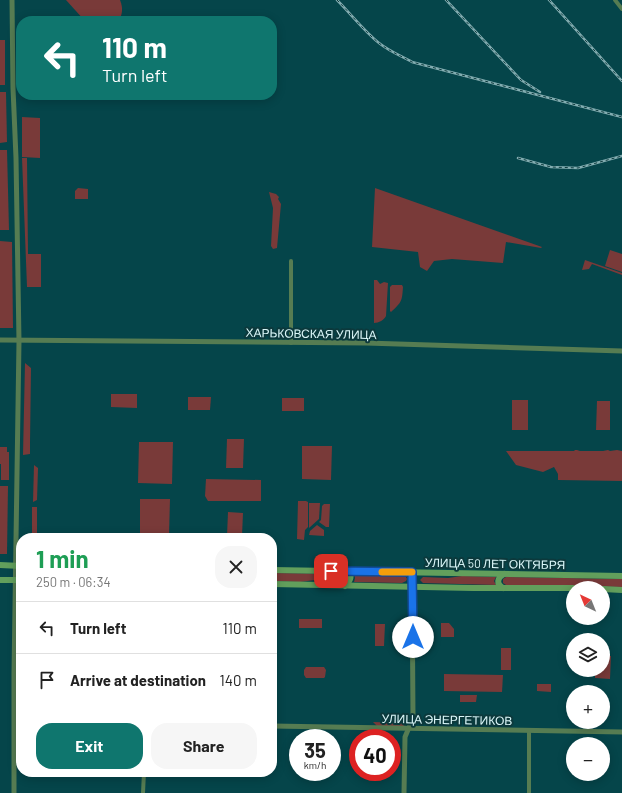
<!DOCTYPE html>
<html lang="en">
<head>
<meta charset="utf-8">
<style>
	:root { --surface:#fff; --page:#f6f6f6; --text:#222; --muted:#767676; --line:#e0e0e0; --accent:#0f766e }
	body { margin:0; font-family:Barlow,sans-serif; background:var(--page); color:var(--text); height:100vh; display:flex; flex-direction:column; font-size:15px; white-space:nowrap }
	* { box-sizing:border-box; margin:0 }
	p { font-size:13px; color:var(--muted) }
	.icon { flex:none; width:22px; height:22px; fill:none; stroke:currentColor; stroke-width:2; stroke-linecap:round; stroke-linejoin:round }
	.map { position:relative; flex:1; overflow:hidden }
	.side { position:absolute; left:16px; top:533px; width:261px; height:244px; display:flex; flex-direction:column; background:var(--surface); border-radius:16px; box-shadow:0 2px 10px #0003 }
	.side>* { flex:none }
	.top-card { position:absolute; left:16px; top:16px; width:261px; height:84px; border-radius:16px; box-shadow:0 2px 10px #0003; background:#0f766e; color:#fff; overflow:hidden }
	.needle { width:26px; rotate:317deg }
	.controls { position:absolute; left:566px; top:581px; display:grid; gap:8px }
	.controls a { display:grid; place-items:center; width:44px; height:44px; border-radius:50%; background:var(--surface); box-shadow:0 2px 10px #0003; font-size:20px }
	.speed { position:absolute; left:289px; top:729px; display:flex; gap:8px; font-size:20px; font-weight:700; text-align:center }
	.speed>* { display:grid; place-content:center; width:52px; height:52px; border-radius:50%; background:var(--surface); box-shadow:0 2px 10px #0003; line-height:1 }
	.speed small { font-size:10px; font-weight:400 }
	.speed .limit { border:6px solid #d22; background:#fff; color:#111 }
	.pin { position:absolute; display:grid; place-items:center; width:34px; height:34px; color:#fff; margin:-17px; border-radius:8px; box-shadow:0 2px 6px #0006 }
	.me { position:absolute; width:44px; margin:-22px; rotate:0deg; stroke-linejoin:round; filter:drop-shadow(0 0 3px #0008) }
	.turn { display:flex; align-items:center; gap:14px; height:84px; padding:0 20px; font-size:18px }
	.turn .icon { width:52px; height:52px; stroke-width:2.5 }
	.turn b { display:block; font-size:28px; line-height:34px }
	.round { display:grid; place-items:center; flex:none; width:42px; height:42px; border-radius:16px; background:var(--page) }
	.summary { display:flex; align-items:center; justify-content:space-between; height:68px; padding:0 20px }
	h1 { font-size:24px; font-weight:700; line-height:30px; color:#1e9e55 }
	.button { display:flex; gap:8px; margin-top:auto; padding:8px 20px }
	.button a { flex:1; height:46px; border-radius:16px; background:var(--accent); color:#fff; font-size:16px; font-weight:700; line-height:46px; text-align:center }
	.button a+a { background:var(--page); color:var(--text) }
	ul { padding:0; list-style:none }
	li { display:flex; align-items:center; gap:12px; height:52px; padding:0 20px; border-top:1px solid var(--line) }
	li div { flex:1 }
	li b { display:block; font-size:15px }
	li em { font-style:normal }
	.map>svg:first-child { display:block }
	.green { fill:#793a39 }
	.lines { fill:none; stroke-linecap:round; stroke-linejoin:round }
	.minor { stroke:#567c52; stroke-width:4 }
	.tertiary { stroke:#567c52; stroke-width:5 }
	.secondary { stroke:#629f5c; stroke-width:6 }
	.rail-casing { stroke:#83adb1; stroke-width:2.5 }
	.rail { stroke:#0c393c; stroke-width:1; stroke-dasharray:3; stroke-linecap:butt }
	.route-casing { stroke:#114b97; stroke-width:10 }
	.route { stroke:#1a73e8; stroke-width:7 }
	.slow { stroke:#f59e0b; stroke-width:7 }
	.labels { text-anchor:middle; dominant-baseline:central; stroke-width:4; stroke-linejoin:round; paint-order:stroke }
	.street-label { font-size:12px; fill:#daf6f8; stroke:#0c393c }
</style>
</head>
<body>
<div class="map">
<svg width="622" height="793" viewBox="0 0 622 793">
	<rect width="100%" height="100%" fill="#05454a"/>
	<g class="green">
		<path d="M66 0H120C123 7 123 15 118 21H85Z"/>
		<rect x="0" y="40" width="5" height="45"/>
		<path d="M0 92H6L7 142 0 143Z"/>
		<path d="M22 117 40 118V158L22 157Z"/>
		<path d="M0 150H7L9 230H0Z"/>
		<path d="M22 158H27L28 254H41V287H27Z"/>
		<path d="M78 188 88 189V199H75V191Z"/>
		<path d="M375 188 542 247 541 248 506 242 503 263 452 259 434 261 427 271 420 267 418 252 372 247Z"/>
		<path d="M269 192 276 194 279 197 278 199 281 204 277 248 273 249 271 246 273 208Z"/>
		<path d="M0 241 12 242 13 328H0Z"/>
		<path d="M610 250 622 254V272L605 266Z"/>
		<path d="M585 260 622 273V275L592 264 589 269 582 270Z"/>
		<path d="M374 280H377L380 284 384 282 388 283 386 316C384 320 379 323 374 323Z"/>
		<path d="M392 285H402L403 287C402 301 402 302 391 312L390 311V287Z"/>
		<path d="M25 363 31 368 30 443V454L23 455Z"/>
		<path d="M111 394H137V408L111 407Z"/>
		<path d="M188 397H211L210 410H188Z"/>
		<rect x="282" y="398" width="22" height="13"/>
		<rect x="512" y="400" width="16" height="30"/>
		<path d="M597 401H610V430H596Z"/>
		<path d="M227 439H244L243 468H226Z"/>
		<path d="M139 442H173L172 484 138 483Z"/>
		<path d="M302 446H332L331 480 302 479Z"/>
		<path d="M0 447H7V452H9V480H1V464H0Z"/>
		<path d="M575 450H577L580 451H603L608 450 610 451 617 450 622 451V481L558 480V474L554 467 543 472 516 465 506 451H574Z"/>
		<path d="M34 465 38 468 37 500 33 502Z"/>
		<path d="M206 479 261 480V501H208L205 496Z"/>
		<path d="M0 486H8L7 554H0Z"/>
		<path d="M140 499H170L169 536H140Z"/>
		<path d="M298 501H306L308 502V527L305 530 304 540 297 539Z"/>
		<path d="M309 503H320L319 519 309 528Z"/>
		<path d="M324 504H330L329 527H326L319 522 321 520 322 506Z"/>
		<rect x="32" y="507" width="5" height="31"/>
		<path d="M228 512 243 513 242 536H227Z"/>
		<path d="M317 525 324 530V536L309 535 310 531Z"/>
		<path d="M272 573 345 574 348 577 346 580H315L300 582 272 581Z"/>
		<path d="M354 574 403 575H405L407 579 406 581 402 583 354 582 355 578Z"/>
		<path d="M462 576 496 577 494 581 496 585 423 583 420 580 423 577 448 578Z"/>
		<path d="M506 577 622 579V587L506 585 503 583V579Z"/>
		<rect x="299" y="619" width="23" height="9"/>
		<path d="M441 623H449L454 629V637H441Z"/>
		<path d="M375 624H385L384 646H375Z"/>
		<rect x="501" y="648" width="10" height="22"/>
		<path d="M603 656H611L610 679 595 678V670H603Z"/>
		<path d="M306 667H324L326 670 325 677 324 678H306L304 675V670Z"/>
		<path d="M444 674 503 675 502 692 444 691Z"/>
		<path d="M537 684H551V692L537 691Z"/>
		<path d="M460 695H477L476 702H460Z"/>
		<path d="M373 722 409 723 403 726H377Z"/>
	</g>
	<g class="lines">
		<g class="minor">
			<path d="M615 0 622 9"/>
			<path d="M291 261V343"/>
			<path d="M143 793 144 772"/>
			<path d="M529 793V730"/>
		</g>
		<g class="tertiary">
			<path d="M12 0 13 88 16 158 19 341 14 673V793"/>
			<path d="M0 340 366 343 622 351"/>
			<path d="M272 726 622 732"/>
			<path d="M404 793 405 737 413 718 412 572"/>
		</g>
		<g class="secondary">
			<path d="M0 565 21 566"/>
			<path d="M272 570 622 576"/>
			<path d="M0 580H21"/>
			<path d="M272 584 473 588H573"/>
			<path d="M345 586C350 581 354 575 346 571"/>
			<path d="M503 588C496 584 497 578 504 574"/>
			<path d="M603 589 622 590"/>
		</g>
		<defs>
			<g id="rail">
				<path d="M337 0C351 14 364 31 379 43 389 51 401 56 412 62L622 117"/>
				<path d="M446 0 521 80 540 92"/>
				<path d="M549 0 622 81"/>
				<path d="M518 158 551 167 578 168 622 156"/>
			</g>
		</defs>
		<use href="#rail" class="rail-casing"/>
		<use href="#rail" class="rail"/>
	</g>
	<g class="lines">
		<defs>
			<path id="route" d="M331 571 412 572 413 637"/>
		</defs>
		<use href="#route" class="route-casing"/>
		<use href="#route" class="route"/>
		<path class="slow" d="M382 572H412"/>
	</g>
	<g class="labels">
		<g class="street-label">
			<text transform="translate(311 333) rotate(1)">ХАРЬКОВСКАЯ УЛИЦА</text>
			<text transform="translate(495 563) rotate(1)">УЛИЦА 50 ЛЕТ ОКТЯБРЯ</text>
			<text transform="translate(447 719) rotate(1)">УЛИЦА ЭНЕРГЕТИКОВ</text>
		</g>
	</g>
</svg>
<div class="controls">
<a><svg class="needle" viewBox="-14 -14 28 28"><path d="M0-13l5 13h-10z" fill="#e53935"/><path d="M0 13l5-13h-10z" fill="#767676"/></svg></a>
<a><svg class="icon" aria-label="layers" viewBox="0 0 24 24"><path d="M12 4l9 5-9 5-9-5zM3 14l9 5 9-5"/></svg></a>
<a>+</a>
<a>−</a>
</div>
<div class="speed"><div>35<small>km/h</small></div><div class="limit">40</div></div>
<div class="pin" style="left:331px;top:571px;background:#d93025"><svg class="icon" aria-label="arrive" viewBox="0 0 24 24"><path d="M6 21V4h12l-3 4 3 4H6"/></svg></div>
<svg class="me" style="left:413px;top:637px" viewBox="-20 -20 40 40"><circle r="19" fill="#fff"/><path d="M0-13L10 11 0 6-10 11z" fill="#1a73e8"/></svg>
<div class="top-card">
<div class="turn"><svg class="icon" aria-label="left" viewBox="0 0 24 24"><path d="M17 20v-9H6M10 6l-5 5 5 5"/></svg><div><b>110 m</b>Turn left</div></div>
</div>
<section class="side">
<div class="summary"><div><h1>1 min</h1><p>250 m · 06:34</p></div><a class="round"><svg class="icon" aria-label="close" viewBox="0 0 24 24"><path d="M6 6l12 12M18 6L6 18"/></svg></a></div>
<ul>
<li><svg class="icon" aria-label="left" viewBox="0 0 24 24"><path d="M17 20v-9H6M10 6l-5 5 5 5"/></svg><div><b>Turn left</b></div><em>110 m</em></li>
<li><svg class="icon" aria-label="arrive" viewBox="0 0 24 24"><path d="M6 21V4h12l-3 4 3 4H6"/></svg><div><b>Arrive at destination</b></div><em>140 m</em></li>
</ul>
<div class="button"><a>Exit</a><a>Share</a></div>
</section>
</div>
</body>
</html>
